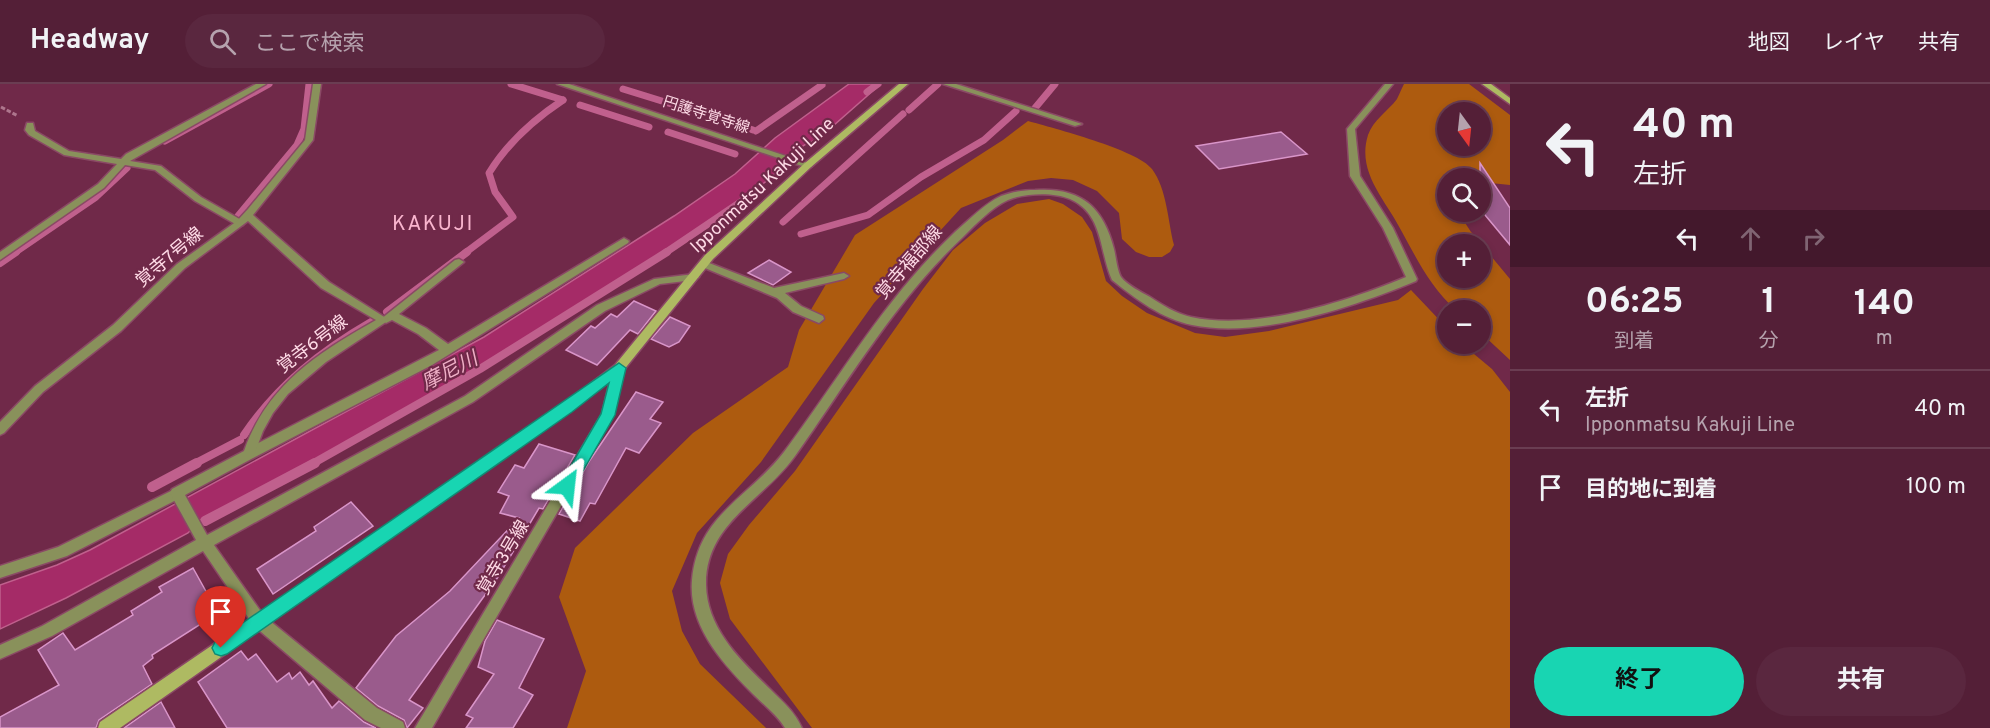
<!DOCTYPE html>
<html lang="ja">
<head>
<meta charset="utf-8">
<style>
	:root { --surface:#541f37; --page:#5a273f; --text:#f1f3f6; --muted:#b5a2ad; --line:#6a3d52; --accent:#18d5b2 }
	body { margin:0; font-family:Overpass,"Noto Sans JP",sans-serif; background:var(--page); color:var(--text); height:100vh; display:flex; flex-direction:column; font-size:22px; white-space:nowrap }
	* { box-sizing:border-box; margin:0 }
	p { font-size:20px; color:var(--muted) }
	.icon { flex:none; width:33px; height:33px; fill:none; stroke:currentColor; stroke-width:2; stroke-linecap:round; stroke-linejoin:round }
	.map { position:relative; flex:1; overflow:hidden }
	.drawer { display:flex; flex-direction:column; background:var(--surface); width:480px }
	.drawer>* { flex:none }
	.top-card { background:#541f37; color:var(--text); overflow:hidden }
	.needle { width:39px; rotate:165deg }
	.tools { position:absolute; left:1437px; top:18px; display:grid; gap:12px }
	.tools a { display:grid; place-items:center; width:54px; height:54px; border-radius:50%; background:var(--surface); box-shadow:0 3px 9px #0003,0 0 0 2px var(--line); font-size:30px }
	.pin { position:absolute; display:grid; place-items:center; width:51px; height:51px; color:#fff; margin:-62px -26px; border-radius:50% 50% 50% 0; rotate:-45deg; box-shadow:0 0 6px #0007 }
	.pin .icon { rotate:45deg }
	.me { position:absolute; width:66px; margin:-33px; rotate:30deg; stroke-linejoin:round; filter:drop-shadow(0 0 4px #0008) }
	.turn { display:flex; align-items:center; gap:21px; height:126px; padding:0 24px; font-size:27px }
	.turn .icon { width:78px; height:78px; stroke-width:2.5 }
	.turn b { display:block; font-size:42px; line-height:51px }
	.lanes { display:flex; align-items:center; height:57px; padding:0 24px; background:#0003; justify-content:center; gap:30px; direction:ltr }
	.lanes .off { opacity:.35 }
	.eta { display:flex; justify-content:space-evenly; align-items:center; height:102px; text-align:center }
	.eta b { font-size:36px; font-weight:700; line-height:42px }
	.primary-button { display:flex; gap:12px; margin-top:auto; padding:12px 24px }
	.primary-button a { flex:1; height:69px; border-radius:36px; background:var(--accent); color:#111; font-size:24px; font-weight:700; line-height:69px; text-align:center }
	.primary-button a+a { background:var(--page); color:var(--text) }
	ul { padding:0; list-style:none }
	li { display:flex; align-items:center; gap:18px; height:78px; padding:0 24px; border-top:2px solid var(--line) }
	li div { flex:1 }
	li b { display:block; font-size:22px }
	li em { font-style:normal }
	header { display:flex; align-items:center; gap:36px; box-sizing:border-box; height:84px; padding:0 30px; background:var(--surface); border-bottom:2px solid var(--line) }
	header strong { font-size:28px }
	nav { display:flex; gap:33px; margin-inline-start:auto; font-size:21px }
	.search { width:420px; height:54px; background:var(--page); display:flex; align-items:center; gap:15px; box-sizing:border-box; padding:0 21px; border-radius:33px; color:var(--muted); font-size:22px }
	main { display:flex; flex:1; min-height:0 }
	.map>svg:first-child { display:block }
	.forest { fill:#ad5b0f; fill-rule:evenodd }
	.water { fill:#a52b67; stroke:#c0608d; stroke-width:1.5 }
	.lines { fill:none; stroke-linecap:round; stroke-linejoin:round }
	.stream-far2 { stroke:#c0608d; stroke-width:7 }
	.stream-far1 { stroke:#c0608d; stroke-width:8 }
	.stream { stroke:#c0608d; stroke-width:10 }
	.building { fill:#9a5b8c; stroke:#d995c9; stroke-width:1.5 }
	.service-casing { stroke:#8a4965; stroke-width:3 }
	.minor-casing { stroke:#8a4965; stroke-width:3 }
	.tertiary-casing { stroke:#8a4965; stroke-width:3 }
	.secondary-casing { stroke:#8a4965; stroke-width:3 }
	.path { stroke:#ae768d; stroke-width:3; stroke-dasharray:4.5 2; stroke-linecap:butt }
	.service { fill:#89915b; fill-rule:evenodd }
	.minor { fill:#89915b; fill-rule:evenodd }
	.tertiary { fill:#89915b; fill-rule:evenodd }
	.secondary { fill:#aeba62; fill-rule:evenodd }
	.route { fill:#18d5b2; stroke:#108a74; stroke-width:1.5 }
	.labels { text-anchor:middle; dominant-baseline:central; stroke-width:4.5; stroke-linejoin:round; paint-order:stroke }
	.far-street-label { font-size:15px; fill:#fedae6; stroke:#702949 }
	.street-label { font-size:18px; fill:#fedae6; stroke:#702949 }
	.water-label { font-size:20px; font-style:italic; fill:#eeafc6; stroke:#702949 }
	.quarter-label { font-size:21px; letter-spacing:1.5px; fill:#f9b5ce; stroke:#702949 }
</style>
</head>
<body>
<header>
<strong>Headway</strong>
<div class="search"><svg class="icon" aria-label="search" viewBox="0 0 24 24"><circle cx="10" cy="10" r="6"/><path d="M15 15l6 6"/></svg>ここで検索</div>
<nav><a>地図</a><a>レイヤ</a><a>共有</a></nav>
</header>
<main>
<div class="map">
<svg width="1510" height="644" viewBox="0 0 1510 644">
	<rect width="100%" height="100%" fill="#702949"/>
	<g class="forest">
		<path d="M1404 0H1469L1510 31V101L1481 98 1480 94H1441L1447 108 1448 128H1458L1471 148 1510 195V276L1481 249 1480 226H1456C1431 204 1418 177 1402 148 1387 117 1356 89 1368 51 1373 36 1388 27 1397 15 1399 11 1401 6 1404 0ZM1448 28H1480V62H1448ZM1448 160H1480V194H1448Z"/>
		<path d="M1028 37C1053 44 1138 66 1152 85 1167 105 1168 138 1174 161L1170 168 1162 173H1149L1136 168 1122 155 1119 129 1097 107 1073 96 1051 94 1028 97 961 124 874 219 761 378 697 449 672 507 682 547 700 580 766 644H567L586 587 559 513 575 464 693 349 788 283 799 246 855 151 1003 56Z"/>
		<path d="M1049 115 1063 120 1082 133 1092 148 1106 197 1122 212 1147 229 1195 249 1225 253 1269 247 1398 216 1411 206 1447 244 1448 260H1462L1492 285 1510 308V644H812L730 535 720 499 728 470 749 441 795 387 923 205 953 166 985 139 1017 120Z"/>
	</g>
	<path class="water" d="M849 0H874L870 3 875 5 817 56C796 60 785 82 769 95 739 119 704 141 672 163 522 265 364 352 203 434L188 449 66 514 0 545V501L57 481 90 466 484 253 674 132 735 90 775 54Z"/>
	<g class="lines">
		<g class="stream-far2">
			<path d="M511 0 563 16"/>
			<path d="M623 5 678 22"/>
			<path d="M867 8 878 0"/>
			<path d="M580 21 649 43"/>
			<path d="M1035 24 1055 0"/>
			<path d="M909 26 938 0"/>
			<path d="M741 42 753 46"/>
			<path d="M756 47 822 1"/>
			<path d="M668 48 735 70"/>
			<path d="M165 57 269 0"/>
			<path d="M238 132 297 61 304 45 309 0"/>
			<path d="M783 138 903 30"/>
			<path d="M801 150 868 131 921 93 984 56 1016 27"/>
			<path d="M14 169 96 113 127 84"/>
			<path d="M465 169 513 133 495 108 489 89C508 58 533 36 563 16"/>
			<path d="M665 169 745 115"/>
		</g>
		<g class="stream-far1">
			<path d="M0 179 16 168"/>
			<path d="M387 228 467 168"/>
			<path d="M244 351C278 301 321 267 373 237"/>
			<path d="M194 380 240 356"/>
			<path d="M312 380 480 285 667 168"/>
		</g>
		<g class="stream">
			<path d="M152 403 197 379"/>
			<path d="M205 437 315 379"/>
		</g>
	</g>
	<g class="building">
		<path d="M1281 48 1307 70 1219 85 1196 62Z"/>
		<path d="M1480 79 1510 124V161L1480 125Z"/>
		<path d="M769 176 791 188 773 201 748 189Z"/>
		<path d="M634 217 656 227 638 250 630 246 597 281 566 266 591 242 595 244 611 230 617 233Z"/>
		<path d="M670 233 690 242 679 258 669 263 651 255Z"/>
		<path d="M636 308 663 318 650 335 661 339 639 369 626 364 595 420 590 419 580 437 559 430 590 376Z"/>
		<path d="M539 360 575 371 543 425 539 424 498 493 409 616 423 624 407 644 404 636 378 622 356 604 396 552 450 507 519 434 500 429 509 412 498 408 515 381 524 384Z"/>
		<path d="M351 418 373 442 273 510 257 485 316 447 314 443Z"/>
		<path d="M193 484 218 529 152 571 153 574 143 582 152 600 99 636 96 644H0V633L59 601 38 566 63 549 75 566 133 531 131 527 162 508 159 503Z"/>
		<path d="M497 536 544 555 519 604 533 611 513 644H466L473 634 466 631 494 590 478 583 485 557Z"/>
		<path d="M241 567 248 576 256 570 277 598 289 589 292 595 300 588 309 601 313 597 332 624 339 617 364 638 376 644H227L198 598Z"/>
		<path d="M161 618 175 644H124Z"/>
	</g>
	<g class="lines">
		<defs>
			<g id="service">
				<path d="M256 0H266L130 77 161 82 201 113 243 137V141H237L195 117 155 86 125 81 104 104 0 176V168L98 100 117 80 64 71 29 51 25 46 27 39H33L35 47 69 67 121 75 126 70Z"/>
				<path d="M624 154 629 157 628 159 432 281 253 374H245L243 370 245 366 439 266 418 250 392 236 386 239 381 235 455 176 459 175 464 178 399 230 426 244 448 260Z"/>
				<path d="M704 177 774 204 844 189 849 192 844 195 785 209 801 222 823 232 824 235 819 239 793 228 777 214 700 182 699 180 700 178Z"/>
				<path d="M177 404 182 405 184 409 182 413 67 472 0 494V482L58 463Z"/>
			</g>
			<g id="minor">
				<path d="M313 0H321L313 56 253 131 329 198 389 236 326 278 288 310 273 329 263 347 253 374 185 411 207 451 465 312 597 221 654 195 694 190 699 193 694 196 660 200 605 227 473 318 214 461 264 532 377 624 403 638 405 644H381L365 636 254 542 203 467 52 552 0 575V561L42 542 196 456 170 409 172 405 244 367C267 301 318 269 376 236L321 204 248 137 185 184 121 247 43 308 4 349 0 351V338L35 302 113 241 177 180 237 137 248 125 305 56Z"/>
				<path d="M943 0H956L1082 40 1075 42Z"/>
				<path d="M1385 0H1393L1355 45 1360 92 1393 144 1417 195 1416 197C1353 223 1260 255 1192 241 1162 235 1136 215 1112 196 1099 168 1104 130 1070 115 1054 108 1025 109 1008 116 991 124 976 140 963 153 895 217 849 296 795 372 764 416 705 439 706 501 707 545 741 577 771 606 783 618 795 628 802 644H785C777 631 764 621 753 610 723 580 688 542 692 496 698 430 749 414 784 368 841 292 885 214 955 148 969 136 984 120 1001 112 1011 108 1024 106 1035 106 1080 103 1103 122 1114 165 1116 173 1117 186 1121 193 1127 201 1141 208 1150 213 1162 221 1177 230 1191 233 1256 247 1346 218 1406 193L1383 144 1350 92 1347 45Z"/>
				<path d="M619 280 625 284 612 334 432 644H415L602 330 613 284Z"/>
			</g>
			<path id="tertiary" d="M557 0H569L813 81 811 83H805Z"/>
			<g id="secondary">
				<path d="M899 0H908L811 83 713 175 623 287 571 327 120 644H98L100 638 563 321 615 281 705 171 805 79Z"/>
				<path d="M1482 0H1491L1510 14V20Z"/>
			</g>
		</defs>
		<use href="#service" class="service-casing"/>
		<use href="#minor" class="minor-casing"/>
		<use href="#tertiary" class="tertiary-casing"/>
		<use href="#secondary" class="secondary-casing"/>
		<path class="path" d="M1 23 18 32"/>
		<use href="#service" class="service"/>
		<use href="#minor" class="minor"/>
		<use href="#tertiary" class="tertiary"/>
		<use href="#secondary" class="secondary"/>
	</g>
	<path class="route" d="M619 279 626 284 615 331 572 406 567 408 559 402 601 330 609 299 572 328 227 570 221 572 215 570 212 564 215 558Z"/>
	<g class="labels">
		<g class="far-street-label">
			<text transform="translate(706 32) rotate(18)">円護寺覚寺線</text>
		</g>
		<g class="street-label">
			<text transform="translate(763 102) rotate(-43)">Ipponmatsu Kakuji Line</text>
			<text transform="translate(170 174) rotate(-40)">覚寺7号線</text>
			<text transform="translate(910 179) rotate(-49)">覚寺福部線</text>
			<text transform="translate(313 261) rotate(-37)">覚寺6号線</text>
			<text transform="translate(504 474) rotate(-59)">覚寺3号線</text>
		</g>
		<g class="water-label">
			<text transform="translate(450 288) rotate(-27)">摩尼川</text>
		</g>
		<g class="quarter-label">
			<text x="433" y="140">KAKUJI</text>
		</g>
	</g>
</svg>
<div class="tools">
<a><svg class="needle" viewBox="-14 -14 28 28"><path d="M0-13l5 13h-10z" fill="#e53935"/><path d="M0 13l5-13h-10z" fill="#b5a2ad"/></svg></a>
<a><svg class="icon" aria-label="search" viewBox="0 0 24 24"><circle cx="10" cy="10" r="6"/><path d="M15 15l6 6"/></svg></a>
<a>+</a>
<a>−</a>
</div>
<div class="pin" style="left:221px;top:564px;background:#d93025"><svg class="icon" aria-label="arrive" viewBox="0 0 24 24"><path d="M6 21V4h12l-3 4 3 4H6"/></svg></div>
<svg class="me" style="left:567px;top:402px" viewBox="-20 -20 40 40"><path d="M0-17L14 15 0 8-14 15z" fill="#18d5b2" stroke="#fff" stroke-width="4"/></svg>
</div>
<section class="drawer">
<div class="top-card">
<div class="turn"><svg class="icon" aria-label="left" viewBox="0 0 24 24"><path d="M17 20v-9H6M10 6l-5 5 5 5"/></svg><div><b>40 m</b>左折</div></div>
<div class="lanes"><svg class="icon" aria-label="left" viewBox="0 0 24 24"><path d="M17 20v-9H6M10 6l-5 5 5 5"/></svg><svg class="icon off" aria-label="ahead" viewBox="0 0 24 24"><path d="M12 20V5M6 11l6-6 6 6"/></svg><svg class="icon off" aria-label="right" viewBox="0 0 24 24"><path d="M7 20v-9h11M14 6l5 5-5 5"/></svg></div>
</div>
<div class="eta">
<div><b>06:25</b><p>到着</p></div>
<div><b>1</b><p>分</p></div>
<div><b>140</b><p>m</p></div>
</div>
<ul>
<li><svg class="icon" aria-label="left" viewBox="0 0 24 24"><path d="M17 20v-9H6M10 6l-5 5 5 5"/></svg><div><b>左折</b><p>Ipponmatsu Kakuji Line</p></div><em>40 m</em></li>
<li><svg class="icon" aria-label="arrive" viewBox="0 0 24 24"><path d="M6 21V4h12l-3 4 3 4H6"/></svg><div><b>目的地に到着</b></div><em>100 m</em></li>
</ul>
<div class="primary-button"><a>終了</a><a>共有</a></div>
</section>
</main>
</body>
</html>
